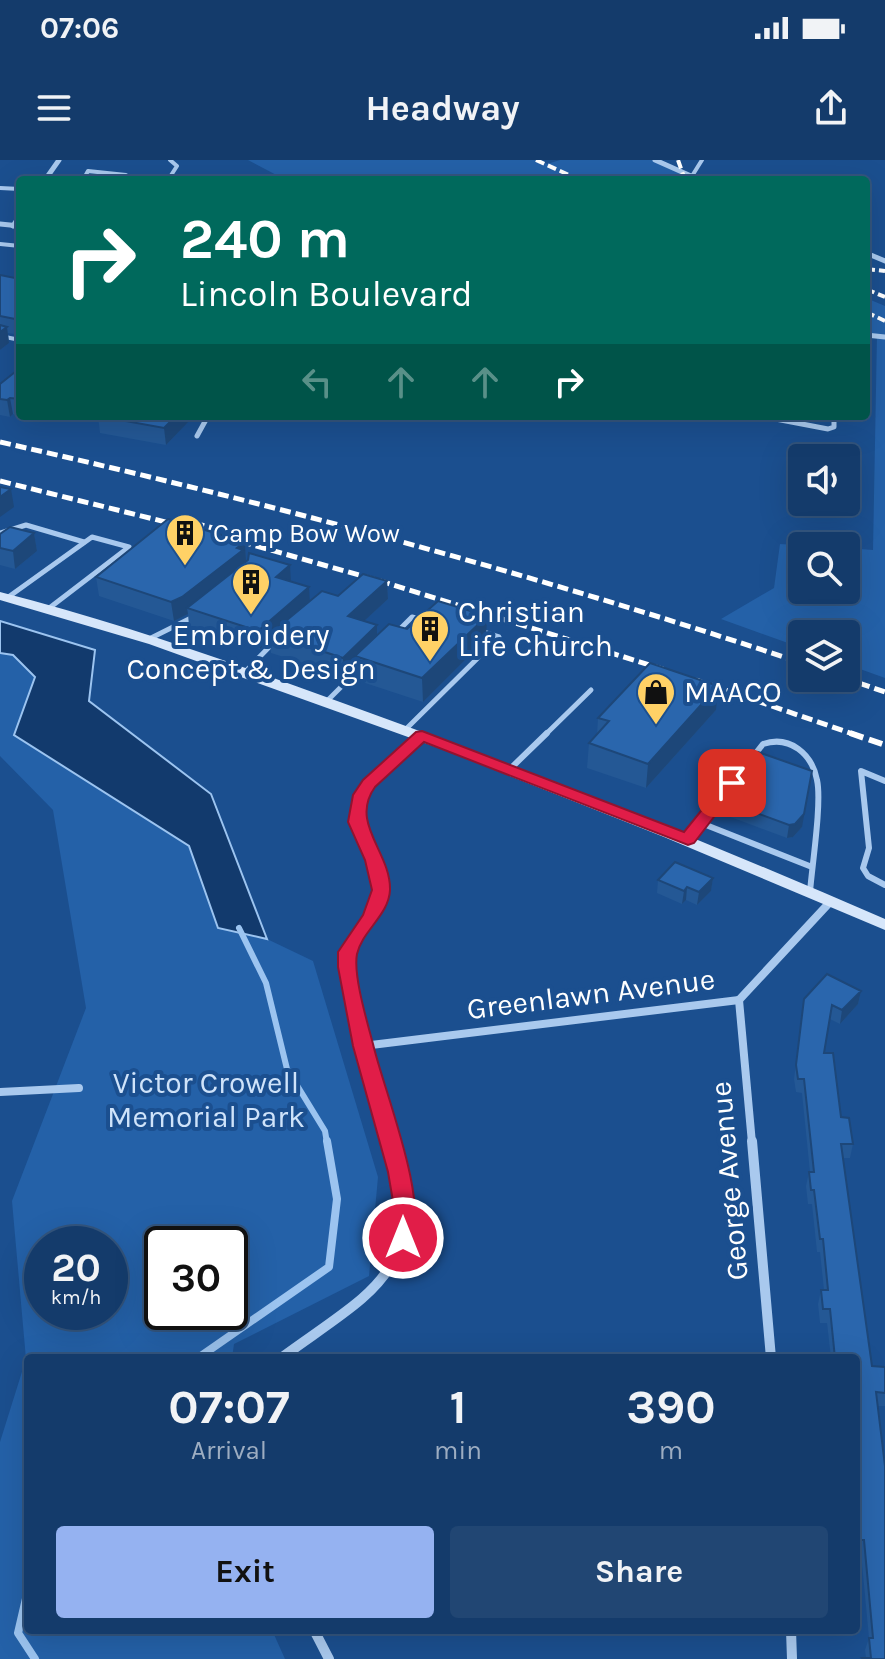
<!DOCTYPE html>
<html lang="en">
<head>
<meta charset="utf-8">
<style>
	:root { --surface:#143b6b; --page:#214673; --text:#f1f3f6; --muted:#9dadc1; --line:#33557e; --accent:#95b2f1 }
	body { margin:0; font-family:Karla,sans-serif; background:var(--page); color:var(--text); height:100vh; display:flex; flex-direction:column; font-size:30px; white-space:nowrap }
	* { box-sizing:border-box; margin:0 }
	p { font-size:26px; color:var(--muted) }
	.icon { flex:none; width:44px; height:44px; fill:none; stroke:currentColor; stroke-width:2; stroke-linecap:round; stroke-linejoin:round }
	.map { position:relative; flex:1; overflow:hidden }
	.drawer { position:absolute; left:24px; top:1194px; width:836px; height:280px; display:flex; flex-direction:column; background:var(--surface); border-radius:8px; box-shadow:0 8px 32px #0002,0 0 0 2px var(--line) }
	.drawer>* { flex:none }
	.top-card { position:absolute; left:16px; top:16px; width:854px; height:244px; border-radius:8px; box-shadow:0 8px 32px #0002,0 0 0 2px var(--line); background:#00695c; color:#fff; overflow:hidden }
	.controls { position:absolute; left:788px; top:284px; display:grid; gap:16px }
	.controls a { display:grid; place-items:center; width:72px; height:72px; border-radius:8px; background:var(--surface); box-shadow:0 8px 32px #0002,0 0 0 2px var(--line); font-size:40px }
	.speed { position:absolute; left:24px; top:1066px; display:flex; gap:16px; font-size:40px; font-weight:700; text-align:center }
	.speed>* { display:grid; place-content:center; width:104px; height:104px; border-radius:50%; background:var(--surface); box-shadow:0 8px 32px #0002,0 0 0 2px var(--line); line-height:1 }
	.speed small { font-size:20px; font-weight:400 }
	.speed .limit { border:4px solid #111; border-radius:12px; background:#fff; color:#111 }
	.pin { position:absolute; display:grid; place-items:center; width:68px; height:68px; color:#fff; margin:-34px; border-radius:16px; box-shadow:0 4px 12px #0006 }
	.me { position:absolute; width:88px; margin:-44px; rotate:0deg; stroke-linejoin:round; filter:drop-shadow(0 0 6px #0008) }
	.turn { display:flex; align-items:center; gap:28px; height:168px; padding:0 32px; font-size:36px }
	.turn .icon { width:104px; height:104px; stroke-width:2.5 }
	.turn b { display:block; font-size:56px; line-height:68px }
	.lanes { display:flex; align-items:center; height:76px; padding:0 32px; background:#0003; justify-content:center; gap:40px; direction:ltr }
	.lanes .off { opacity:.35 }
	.eta { display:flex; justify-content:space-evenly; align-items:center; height:136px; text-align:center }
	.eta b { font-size:48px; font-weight:700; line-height:56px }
	.button { display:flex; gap:16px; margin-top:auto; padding:16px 32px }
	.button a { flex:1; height:92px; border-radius:8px; background:var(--accent); color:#111; font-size:32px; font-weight:700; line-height:92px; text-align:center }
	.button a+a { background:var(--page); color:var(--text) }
	.status { display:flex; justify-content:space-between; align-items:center; height:56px; padding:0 40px; background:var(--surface); direction:ltr }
	.status svg { height:22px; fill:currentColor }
	header { display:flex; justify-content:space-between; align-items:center; height:104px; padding:0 32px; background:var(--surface); font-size:36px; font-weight:700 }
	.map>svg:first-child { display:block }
	.green { fill:#2461a8; fill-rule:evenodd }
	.water { fill:#123a6d; stroke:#9cc4f0; stroke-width:2 }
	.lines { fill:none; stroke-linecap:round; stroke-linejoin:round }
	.stream-far1 { stroke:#9cc4f0; stroke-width:6 }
	.stream { stroke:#9cc4f0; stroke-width:8 }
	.lane-far2 { stroke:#a9c9ee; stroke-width:4 }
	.lane-far1 { stroke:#a9c9ee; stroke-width:5 }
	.lane { stroke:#a9c9ee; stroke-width:6 }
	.street-far2 { stroke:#a9c9ee; stroke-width:5 }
	.street-far1 { stroke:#a9c9ee; stroke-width:8 }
	.street { stroke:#a9c9ee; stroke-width:10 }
	.secondary { fill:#d6e6fa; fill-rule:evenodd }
	.rail-far2 { stroke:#fff; stroke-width:4; stroke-dasharray:9 4; stroke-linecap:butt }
	.rail-far1 { stroke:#fff; stroke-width:5; stroke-dasharray:11 5; stroke-linecap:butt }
	.rail { stroke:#fff; stroke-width:6; stroke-dasharray:14 6; stroke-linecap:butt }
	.wall { fill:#245895 }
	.shaded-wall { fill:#1d4779 }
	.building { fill:#2a66ad; stroke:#1d4779; stroke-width:2 }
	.route { fill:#e11d48; stroke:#92132f; stroke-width:2 }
	.labels { text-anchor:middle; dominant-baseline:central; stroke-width:8; stroke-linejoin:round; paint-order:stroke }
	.far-poi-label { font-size:26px; fill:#fff; stroke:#1b4f8f; text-anchor:start }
	.poi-label { font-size:30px; fill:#fff; stroke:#1b4f8f; text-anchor:start }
	.street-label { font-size:30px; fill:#fff; stroke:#1b4f8f }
	.park-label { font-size:30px; fill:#cfe3fa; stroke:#1b4f8f }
</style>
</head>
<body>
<div class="status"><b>07:06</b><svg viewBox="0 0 49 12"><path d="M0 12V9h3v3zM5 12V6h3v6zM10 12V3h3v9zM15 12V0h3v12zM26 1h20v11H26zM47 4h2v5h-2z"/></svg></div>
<header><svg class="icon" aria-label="menu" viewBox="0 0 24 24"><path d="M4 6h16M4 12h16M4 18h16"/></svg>Headway<svg class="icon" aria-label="share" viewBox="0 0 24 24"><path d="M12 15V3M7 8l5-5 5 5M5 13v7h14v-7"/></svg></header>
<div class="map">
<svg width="885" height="1499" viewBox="0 0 885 1499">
	<rect width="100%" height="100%" fill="#1b4f8f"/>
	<g class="green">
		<path d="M248 0H539L547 4 560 0H655L695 20H286Z"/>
		<path d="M866 138 885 146V518L846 504V474H802V488L721 459 774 428 780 384 811 386H802V430H846V388L873 390 877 175 866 174Z"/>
		<path d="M0 493 13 495 35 517 14 575 190 686 218 768 267 779 313 801 378 1017 369 1116 234 1184 232 1198H28V1470H272L285 1499H0V1282L26 1199 12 1041 86 848 53 650 0 596ZM42 1084H110V1152H42ZM162 1084H230V1152H162Z"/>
	</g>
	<path class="water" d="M0 461 95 490 89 541 211 634 267 779 218 768 189 686 14 575 35 517 13 495 0 493Z"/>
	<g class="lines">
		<path class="stream-far1" d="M239 768 266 823 287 909 325 971 327 983"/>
		<g class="stream">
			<path d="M198 1198 329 1107 337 1039 327 981"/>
			<path d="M28 1430 18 1473 35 1499"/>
		</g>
		<g class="lane-far2">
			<path d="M692 16 702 0"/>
			<path d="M83 20 88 11 126 15 123 20"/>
			<path d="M168 20 177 6 170 0"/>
			<path d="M0 28 20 29"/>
			<path d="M0 84 20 86"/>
			<path d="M0 176 20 180"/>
		</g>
		<g class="lane-far1">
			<path d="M760 256 828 269 834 267V256"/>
			<path d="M197 276 208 256"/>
			<path d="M0 373 26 365 84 382"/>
			<path d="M7 438 92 377 129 387 48 449"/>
			<path d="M397 472 412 457 423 460"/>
			<path d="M149 479 193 457"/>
			<path d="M245 512 276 480"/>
			<path d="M326 542 360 508"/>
			<path d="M405 570 499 477 480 471"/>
			<path d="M545 575 591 530"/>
		</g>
		<g class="lane">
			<path d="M510 609 547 573"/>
			<path d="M885 621 861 611 869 688 863 708 868 716 885 725"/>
			<path d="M731 625 763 584C790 575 812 594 817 620 822 642 812 706 810 732"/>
			<path d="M701 663 812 707"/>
			<path d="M688 679 724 634"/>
		</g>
		<g class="street-far2">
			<path d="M655 0 700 20"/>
			<path d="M45 20 59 0"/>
			<path d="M0 64 20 66"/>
			<path d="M13 66 20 55"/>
			<path d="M866 93 885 101"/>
			<path d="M866 175 885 177"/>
		</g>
		<g class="street-far1">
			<path d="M739 840 752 983"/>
			<path d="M363 886 739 840 831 741"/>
			<path d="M0 932 79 928"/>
			<path d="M391 983C381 949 340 820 348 793 355 771 381 754 381 728 380 705 365 686 358 665 347 631 400 596 422 576"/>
		</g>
		<g class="street">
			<path d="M752 981 771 1198"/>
			<path d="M281 1198C378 1127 428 1113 390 981"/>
			<path d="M314 1470 329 1499"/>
			<path d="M791 1470 792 1499"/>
		</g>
		<path class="secondary" d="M0 432C115 461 228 501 340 542 524 608 705 681 885 759V770L664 677 447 591 149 484 0 440Z"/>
		<g class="rail-far2">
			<path d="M536 0 580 20"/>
			<path d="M678 0 685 20"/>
			<path d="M866 109 885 111"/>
			<path d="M866 129 885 137"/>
			<path d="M866 152 885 161"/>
		</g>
		<g class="rail-far1">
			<path d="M0 282C271 343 538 415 802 503"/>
			<path d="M0 321 186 367"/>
			<path d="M178 359 236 374"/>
			<path d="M225 377 387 423 669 511"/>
			<path d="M844 518 885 532"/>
			<path d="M696 520 856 575"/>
		</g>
		<path class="rail" d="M850 573 885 585"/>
	</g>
	<g class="wall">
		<path d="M0 115 20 119V175L8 173 9 183 0 190Z"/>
		<path d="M20 208V256L13 254 10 257 0 255V224Z"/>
		<path d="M22 256H47L43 260Z"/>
		<path d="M98 256H194L166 285 100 273Z"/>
		<path d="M34 373 37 391 15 409 0 405V374Z"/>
		<path d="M245 382 246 401 291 421 310 441 338 436 387 421 388 439 364 461 377 475 407 469 486 479 423 542 356 520 355 505 344 516 271 493 270 479 260 489 189 466 188 454 174 461 99 436 96 417Z"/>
		<path d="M716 550 646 628 587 608 589 583 597 575 598 558Z"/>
		<path d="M719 639 802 667 793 677 787 678 717 652Z"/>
		<path d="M713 718 711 731 697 745 686 740 682 744 657 733 658 720Z"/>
		<path d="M861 831 858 844 840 864 830 859 824 893 841 957 853 984 850 998H843L872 1206 885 1207V1246H877L885 1499 866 1498 865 1490 869 1478 861 1393H856V1198H831L827 1163H820L818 1144 821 1130H824L820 1092H817L812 1044H808L806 1026 809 1012H810L802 933 796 932 794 919 804 839Z"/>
	</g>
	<g class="shaded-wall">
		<path d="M7 167 9 183 0 190V172Z"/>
		<path d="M10 238 13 254 10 257 7 240Z"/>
		<path d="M176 256H194L166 285 164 268Z"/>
		<path d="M11 329 14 347 0 357V337Z"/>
		<path d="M34 373 37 391 15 409 13 391Z"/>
		<path d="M245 382 246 401 187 448 188 454 174 461 171 442Z"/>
		<path d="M290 405 291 423 276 417Z"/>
		<path d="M387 421 388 439 349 475 348 456Z"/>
		<path d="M309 427 310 445 270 474V479L260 489 258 471Z"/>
		<path d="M487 456 486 479 423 542 422 518Z"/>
		<path d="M377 465V484L355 496V505L344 516 343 498Z"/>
		<path d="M718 526 716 550 646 628 648 604Z"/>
		<path d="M812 611 802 667 793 677 787 678 789 665Z"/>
		<path d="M713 718 711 731 697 745 699 732Z"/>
		<path d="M687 727 686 740 682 744 684 731Z"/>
		<path d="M861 831 858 844 840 864 842 850Z"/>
	</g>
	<g class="building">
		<path d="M0 115 20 119V160L0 156Z"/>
		<path d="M0 165 7 167 0 172Z"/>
		<path d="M20 208V239L10 238 7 240 0 239V224Z"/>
		<path d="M98 256H176L164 268Z"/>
		<path d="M0 327 11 329 0 337Z"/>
		<path d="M168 359 245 382 237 388 243 390 182 437 171 442 96 417Z"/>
		<path d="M10 367 34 373 13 391 0 388V374Z"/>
		<path d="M249 393 290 405 276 417 309 427 258 471 187 448 248 400Z"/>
		<path d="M363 414 387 421 348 456 377 465 343 498 270 474 322 431 338 436Z"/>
		<path d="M438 441 487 456 422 518 355 496 389 464 407 469Z"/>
		<path d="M650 503 718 526 648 604 589 583 609 561 598 558Z"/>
		<path d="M758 592 812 611 804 654 795 664 789 665 719 639Z"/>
		<path d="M675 702 713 718 699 732 687 727 684 731 658 720Z"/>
		<path d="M827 814 861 831 842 850 832 845 824 893H833L841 957 849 958 853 984H841L872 1206 885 1207V1233L876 1232 885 1306V1499H863L862 1498H871L869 1478H873L864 1380H857L856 1362V1198H835L830 1149H823L821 1130H828L823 1079H820L814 1030H811L809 1012H814L804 919H798L796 905 804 839Z"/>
	</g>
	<path class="route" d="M422 571 684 672 726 620H738L740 623 694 683 688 685 424 582 375 627C349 663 391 692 390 730 389 755 362 771 357 794 353 815 367 861 373 884 383 928 431 1045 410 1084L403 1086 395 1084 392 1078 395 1053 388 1012 353 886 338 807V792L363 755 372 730 365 700 348 662 353 635 363 620 416 572Z"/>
	<defs>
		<symbol id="building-pin" viewBox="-11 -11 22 30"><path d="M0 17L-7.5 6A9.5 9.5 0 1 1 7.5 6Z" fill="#ffd166" stroke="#1b4f8f"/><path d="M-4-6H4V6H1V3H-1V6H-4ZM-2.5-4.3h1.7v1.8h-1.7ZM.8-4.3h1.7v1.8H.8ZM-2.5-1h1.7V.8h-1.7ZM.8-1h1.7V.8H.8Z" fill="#111"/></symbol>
		<symbol id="shop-pin" viewBox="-11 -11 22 30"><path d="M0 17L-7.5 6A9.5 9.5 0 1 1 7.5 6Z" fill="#ffd166" stroke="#1b4f8f"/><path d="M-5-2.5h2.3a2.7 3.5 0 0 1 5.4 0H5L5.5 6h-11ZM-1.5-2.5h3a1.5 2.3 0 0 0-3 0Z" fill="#111"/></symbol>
	</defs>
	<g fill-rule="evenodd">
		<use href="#building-pin" x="163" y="351" width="44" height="60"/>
		<use href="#building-pin" x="229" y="400" width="44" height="60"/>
		<use href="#building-pin" x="408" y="447" width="44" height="60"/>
		<use href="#shop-pin" x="634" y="510" width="44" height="60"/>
	</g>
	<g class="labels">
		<g class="far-poi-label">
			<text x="213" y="373">Camp Bow Wow</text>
		</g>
		<g class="poi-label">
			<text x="458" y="452">Christian<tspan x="458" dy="34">Life Church</tspan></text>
			<text x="251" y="475" text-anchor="middle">Embroidery<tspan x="251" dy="34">Concept &amp; Design</tspan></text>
			<text x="684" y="532">MAACO</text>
		</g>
		<g class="street-label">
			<text transform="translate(591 834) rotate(-7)">Greenlawn Avenue</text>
			<text transform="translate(729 1021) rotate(-95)">George Avenue</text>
		</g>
		<g class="park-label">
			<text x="206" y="923">Victor Crowell<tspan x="206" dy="34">Memorial Park</tspan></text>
		</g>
	</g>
</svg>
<div class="controls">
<a><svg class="icon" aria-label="sound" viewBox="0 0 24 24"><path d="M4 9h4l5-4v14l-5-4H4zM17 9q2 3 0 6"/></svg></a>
<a><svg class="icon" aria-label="search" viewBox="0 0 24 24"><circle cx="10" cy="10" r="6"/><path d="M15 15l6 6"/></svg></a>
<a><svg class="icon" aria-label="layers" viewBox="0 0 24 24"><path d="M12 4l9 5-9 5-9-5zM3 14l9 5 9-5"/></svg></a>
</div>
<div class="speed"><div>20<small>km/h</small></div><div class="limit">30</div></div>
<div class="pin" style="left:732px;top:623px;background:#d93025"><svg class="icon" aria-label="arrive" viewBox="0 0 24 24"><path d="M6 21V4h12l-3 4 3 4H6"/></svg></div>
<svg class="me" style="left:403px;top:1078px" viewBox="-20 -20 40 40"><circle r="17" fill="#e11d48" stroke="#fff" stroke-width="3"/><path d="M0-11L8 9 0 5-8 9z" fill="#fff"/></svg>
<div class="top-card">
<div class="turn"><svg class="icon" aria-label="right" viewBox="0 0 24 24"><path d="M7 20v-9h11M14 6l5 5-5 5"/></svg><div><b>240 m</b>Lincoln Boulevard</div></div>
<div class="lanes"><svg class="icon off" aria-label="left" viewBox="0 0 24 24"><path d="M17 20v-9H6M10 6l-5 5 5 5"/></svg><svg class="icon off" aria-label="ahead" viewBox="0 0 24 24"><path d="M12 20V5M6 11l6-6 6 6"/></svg><svg class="icon off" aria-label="ahead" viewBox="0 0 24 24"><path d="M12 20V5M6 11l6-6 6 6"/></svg><svg class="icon" aria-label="right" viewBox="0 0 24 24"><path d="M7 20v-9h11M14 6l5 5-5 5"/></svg></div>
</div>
<section class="drawer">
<div class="eta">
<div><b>07:07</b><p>Arrival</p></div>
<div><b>1</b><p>min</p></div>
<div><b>390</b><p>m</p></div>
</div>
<div class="button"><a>Exit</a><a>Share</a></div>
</section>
</div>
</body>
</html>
